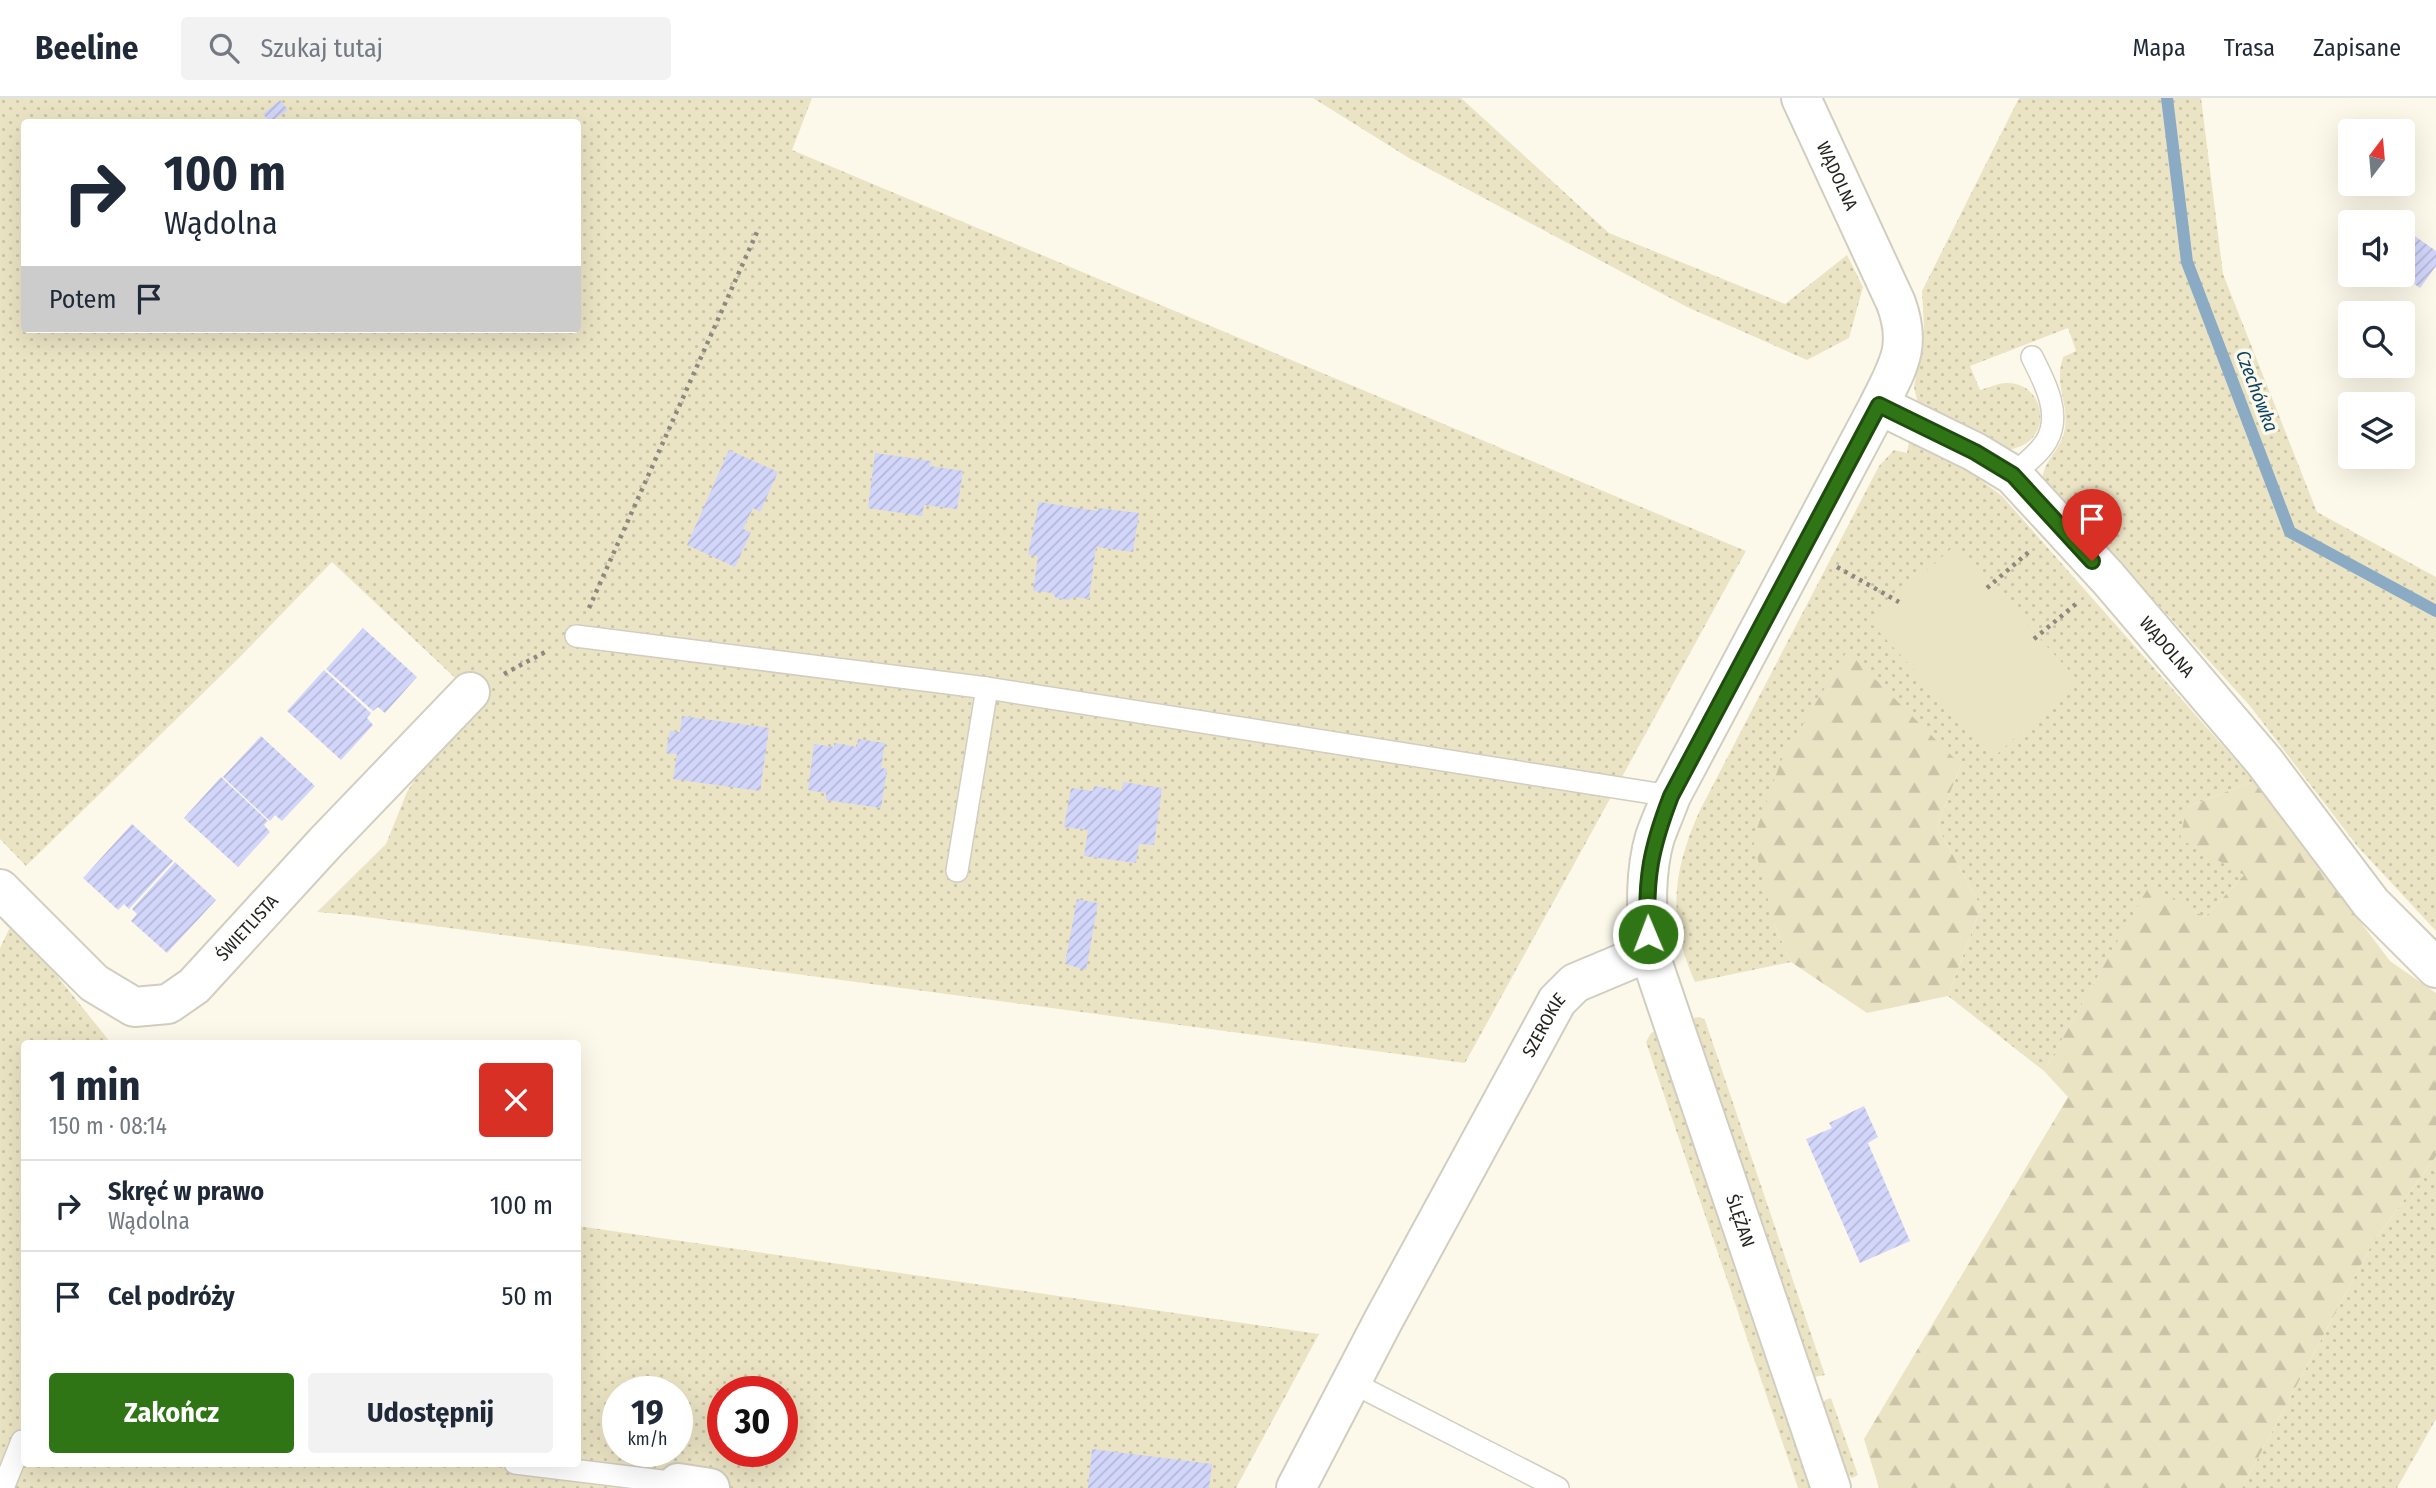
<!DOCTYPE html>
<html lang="pl">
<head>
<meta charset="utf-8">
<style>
	:root { --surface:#fff; --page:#f2f2f3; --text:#1f2937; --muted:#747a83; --line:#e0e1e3; --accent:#307515 }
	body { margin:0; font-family:"Fira Sans Condensed",sans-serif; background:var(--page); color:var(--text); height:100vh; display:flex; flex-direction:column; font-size:26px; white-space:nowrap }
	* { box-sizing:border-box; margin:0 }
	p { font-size:23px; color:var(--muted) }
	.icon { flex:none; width:38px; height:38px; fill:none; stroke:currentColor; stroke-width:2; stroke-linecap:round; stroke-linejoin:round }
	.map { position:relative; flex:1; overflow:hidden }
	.panel { position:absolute; left:21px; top:942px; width:560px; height:427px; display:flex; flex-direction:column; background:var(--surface); border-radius:7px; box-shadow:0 7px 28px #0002 }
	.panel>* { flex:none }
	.guide { position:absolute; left:21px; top:21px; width:560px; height:214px; border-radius:7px; box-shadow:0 7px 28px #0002; background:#fff; color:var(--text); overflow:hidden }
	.needle { width:46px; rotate:16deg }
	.fabs { position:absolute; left:2338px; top:21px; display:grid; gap:14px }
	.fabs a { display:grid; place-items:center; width:77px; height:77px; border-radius:7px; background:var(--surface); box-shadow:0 7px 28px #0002; font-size:35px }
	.speed { position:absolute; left:602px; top:1278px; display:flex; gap:14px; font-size:35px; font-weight:700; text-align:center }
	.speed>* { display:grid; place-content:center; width:91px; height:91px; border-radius:50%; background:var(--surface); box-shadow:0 7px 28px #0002; line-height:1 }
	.speed small { font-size:18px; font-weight:400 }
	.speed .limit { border:10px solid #d22; background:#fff; color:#111 }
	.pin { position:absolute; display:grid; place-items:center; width:60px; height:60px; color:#fff; margin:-72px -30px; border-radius:50% 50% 50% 0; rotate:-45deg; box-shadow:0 0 7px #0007 }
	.pin .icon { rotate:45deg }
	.me { position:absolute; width:77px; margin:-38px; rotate:359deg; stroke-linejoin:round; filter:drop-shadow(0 0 5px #0008) }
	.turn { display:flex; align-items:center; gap:24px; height:147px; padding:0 28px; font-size:32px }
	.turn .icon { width:91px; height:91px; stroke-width:2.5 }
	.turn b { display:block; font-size:49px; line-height:60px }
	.then { display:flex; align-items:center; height:66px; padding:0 28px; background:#0003; gap:14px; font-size:26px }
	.round { display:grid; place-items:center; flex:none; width:74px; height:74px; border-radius:7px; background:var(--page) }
	.headline { display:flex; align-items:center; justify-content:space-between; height:119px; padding:0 28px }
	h1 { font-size:42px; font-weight:700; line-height:52px }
	.button { display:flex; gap:14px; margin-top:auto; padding:14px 28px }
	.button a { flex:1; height:80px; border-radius:7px; background:var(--accent); color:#fff; font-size:28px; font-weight:700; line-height:80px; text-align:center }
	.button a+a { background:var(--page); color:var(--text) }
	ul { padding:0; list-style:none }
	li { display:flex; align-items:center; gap:21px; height:91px; padding:0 28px; border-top:2px solid var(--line) }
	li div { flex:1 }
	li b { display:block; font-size:26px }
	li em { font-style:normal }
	header { display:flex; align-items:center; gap:42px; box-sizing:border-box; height:98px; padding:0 35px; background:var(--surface); border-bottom:2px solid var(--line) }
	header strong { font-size:33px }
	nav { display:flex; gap:38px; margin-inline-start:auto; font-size:24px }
	.search { width:490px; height:63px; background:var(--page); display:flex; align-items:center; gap:18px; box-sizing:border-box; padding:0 24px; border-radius:7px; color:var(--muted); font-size:26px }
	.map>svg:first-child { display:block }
	.grass { fill:url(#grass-dots); fill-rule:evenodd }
	.forest { fill:url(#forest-firs) }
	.park { fill:#ebe4c4 }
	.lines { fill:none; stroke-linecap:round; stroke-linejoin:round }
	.stream { stroke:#8babc4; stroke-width:12 }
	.building { fill:url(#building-hatch) }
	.service-casing { stroke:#d1cec0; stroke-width:24 }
	.minor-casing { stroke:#d1cec0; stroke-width:42 }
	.path { stroke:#8c8a80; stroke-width:4.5; stroke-dasharray:3.5 5; stroke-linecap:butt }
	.service { stroke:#fff; stroke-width:21 }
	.minor { stroke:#fff; stroke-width:38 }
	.route-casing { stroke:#1f4c0e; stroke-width:18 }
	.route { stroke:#307515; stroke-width:12 }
	.labels { text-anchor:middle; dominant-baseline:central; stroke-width:7; stroke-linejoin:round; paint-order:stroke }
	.street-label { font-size:18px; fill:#24231e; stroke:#fcf9ea }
	.water-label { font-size:19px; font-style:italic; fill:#0a4365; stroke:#fcf9ea }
</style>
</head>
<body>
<header>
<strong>Beeline</strong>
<div class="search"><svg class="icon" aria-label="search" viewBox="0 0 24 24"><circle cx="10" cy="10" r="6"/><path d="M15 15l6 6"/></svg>Szukaj tutaj</div>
<nav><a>Mapa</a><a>Trasa</a><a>Zapisane</a></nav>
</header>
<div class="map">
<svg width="2436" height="1390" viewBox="0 0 2436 1390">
	<defs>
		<pattern id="grass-dots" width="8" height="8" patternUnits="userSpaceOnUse" patternTransform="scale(1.75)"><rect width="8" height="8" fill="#ebe4c4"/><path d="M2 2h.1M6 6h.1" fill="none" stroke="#c9c3a8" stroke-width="1.8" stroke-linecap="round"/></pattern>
		<pattern id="forest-firs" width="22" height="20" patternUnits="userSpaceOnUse" patternTransform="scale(1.75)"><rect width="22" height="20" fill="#ebe4c4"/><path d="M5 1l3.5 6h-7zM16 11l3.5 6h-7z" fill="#c9c3a8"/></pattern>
		<pattern id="building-hatch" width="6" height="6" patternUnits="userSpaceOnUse" patternTransform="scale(1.75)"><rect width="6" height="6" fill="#d2d6fa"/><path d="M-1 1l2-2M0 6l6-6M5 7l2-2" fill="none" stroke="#b4b7d6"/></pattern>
	</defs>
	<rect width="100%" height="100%" fill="#fcf9ea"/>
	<g class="grass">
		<path d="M0 0H812L792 52 1746 453 1465 965 351 817 317 814 386 746 407 694 470 594 332 464 240 559 26 768 0 741ZM24 24H578V231H24Z"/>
		<path d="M1313 0H1461L1609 135 1785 206 1847 157 1863 189 1849 240 1807 262 1687 209 1409 60Z"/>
		<path d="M2019 0H2201L2223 176 2317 414 2436 479V833L2358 749 2250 608 2153 501 2044 394C2036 364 2062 356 2065 329 2068 301 2054 288 2063 259L2076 253 2068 230 1970 268 1980 292C1988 290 1998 285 2006 285 2049 283 2057 353 1999 352L1918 306 1914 289 1924 230 1922 193Z"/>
		<path d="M1909 343C1944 356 1972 375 2002 398L2254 683 2187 709 2244 777 2205 819 2149 789 2044 973 1948 898 1981 809 1937 728 1961 667 1774 826 1791 864 1695 884C1667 822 1672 774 1700 712L1879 368 1894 352 1907 355Z"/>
		<path d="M13 823 111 945H24V1365H578V1128L1319 1236 1236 1390H0V850ZM618 1293H677V1353H618ZM723 1293H782V1353H723Z"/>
		<path d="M1700 919 1705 922 1825 1277 1814 1279 1692 920Z"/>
		<path d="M1658 932 1811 1390H1798L1646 944 1651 935Z"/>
		<path d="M2436 1058V1321L2397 1390H2242L2372 1146Z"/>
		<path d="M1831 1300 1858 1377 1852 1380 1845 1375 1821 1308 1825 1302Z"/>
	</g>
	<g class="forest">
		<path d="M1847 553 1961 667 1937 728 1981 809 1948 898 1867 915 1791 864 1774 826 1753 742 1781 663Z"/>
		<path d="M2254 683 2390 863 2436 895V1058L2372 1146 2242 1390H1879L1864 1341 2068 999 2044 973 2149 788 2205 819 2244 777 2180 741 2187 709Z"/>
	</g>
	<path class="park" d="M1954 448 2078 582 1994 659 1870 524Z"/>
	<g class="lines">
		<path class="stream" d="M2167 0 2187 164 2290 434 2436 513"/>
	</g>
	<g class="building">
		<path d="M280 2 288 12 270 24 263 16Z"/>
		<path d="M2409 134 2436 153V168L2420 190 2403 178V143Z"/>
		<path d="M729 352 778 374 760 414 753 410 743 431 751 434 735 469 687 447Z"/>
		<path d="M875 355 931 363 930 368 963 373 957 411 924 407 922 418 868 410Z"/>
		<path d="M1039 404 1098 413V410L1139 415 1133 454 1096 449 1089 501 1074 499 1069 502 1056 500 1052 495 1033 493 1038 458 1028 457Z"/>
		<path d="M363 530 417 579 385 615 378 609 373 613 326 571Z"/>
		<path d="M324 572 371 615 367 620 373 627 341 662 287 613Z"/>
		<path d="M682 618 769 630 760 693 673 681 677 656 666 655 670 633 680 634Z"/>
		<path d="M261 638 315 688 282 723 275 717 270 723 223 679Z"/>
		<path d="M858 641 885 645 881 670 887 671 881 710 826 702V695L808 692 814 646 834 649V645L857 649Z"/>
		<path d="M221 679 268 723 264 727 270 734 238 769 184 720Z"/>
		<path d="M1123 684 1162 690 1154 747 1139 746 1136 765 1084 758 1088 732 1064 729 1071 690 1093 693 1094 688 1122 693Z"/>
		<path d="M132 726 173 763 129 811 124 806 118 812 83 780Z"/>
		<path d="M175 764 216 802 167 855 131 823 137 816 132 811Z"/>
		<path d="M1077 801 1098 805 1086 872 1065 866Z"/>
		<path d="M1864 1008 1878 1039 1868 1045 1910 1143 1860 1165 1806 1041 1832 1030 1829 1025Z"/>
		<path d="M1092 1351 1212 1366 1209 1390H1088Z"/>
	</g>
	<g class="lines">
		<defs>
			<g id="service">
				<path d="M2013 377C2024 366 2040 355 2047 342 2062 315 2044 283 2032 259"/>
				<path d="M576 538 987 590 1671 698"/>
				<path d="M957 773 987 590"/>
				<path d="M1351 1284 1558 1390"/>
				<path d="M515 1365 678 1385"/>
				<path d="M3 1390 22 1343H24"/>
			</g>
			<g id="minor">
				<path id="s1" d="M1801 0 1896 205C1912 249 1898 268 1879 307L1671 698C1666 712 1660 725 1655 739 1644 776 1647 816 1649 854L1831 1390"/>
				<path id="s2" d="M1879 307 1975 354 2013 377 2108 480 2264 663 2371 805 2436 870"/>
				<path id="s3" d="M0 791 94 885 134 909 168 906 194 888 325 745 470 594"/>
				<path d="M678 1385 710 1390"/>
				<path id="s4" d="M1296 1390 1383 1223 1557 903 1575 885 1649 854"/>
			</g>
		</defs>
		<use href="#service" class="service-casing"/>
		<use href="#minor" class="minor-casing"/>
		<g class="path">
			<path d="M1837 469 1899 504"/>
			<path d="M1987 490 2030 453"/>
			<path d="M589 510 757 134"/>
			<path d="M2034 541 2077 505"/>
			<path d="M504 576 549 552"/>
		</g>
		<use href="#service" class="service"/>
		<use href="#minor" class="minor"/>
	</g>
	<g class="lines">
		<defs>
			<path id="route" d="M1648 836C1645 780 1651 750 1671 698L1879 307 1975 354 2013 377 2092 463"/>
		</defs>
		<use href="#route" class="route-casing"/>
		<use href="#route" class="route"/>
	</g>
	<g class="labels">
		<g class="street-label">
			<text stroke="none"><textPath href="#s1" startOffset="86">WĄDOLNA</textPath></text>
			<text stroke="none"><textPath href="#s2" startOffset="382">WĄDOLNA</textPath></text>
			<text stroke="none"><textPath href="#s3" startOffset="324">ŚWIETLISTA</textPath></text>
			<text stroke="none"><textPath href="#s4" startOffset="525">SZEROKIE</textPath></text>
			<text stroke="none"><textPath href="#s1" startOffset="1220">ŚLĘŻAN</textPath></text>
		</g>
		<g class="water-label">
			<text transform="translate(2257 293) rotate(69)">Czechówka</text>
		</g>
	</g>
</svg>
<div class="fabs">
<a><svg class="needle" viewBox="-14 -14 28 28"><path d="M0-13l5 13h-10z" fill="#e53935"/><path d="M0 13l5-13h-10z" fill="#747a83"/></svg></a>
<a><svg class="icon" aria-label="sound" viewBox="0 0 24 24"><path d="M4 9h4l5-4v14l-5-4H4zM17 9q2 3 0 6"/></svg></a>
<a><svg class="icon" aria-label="search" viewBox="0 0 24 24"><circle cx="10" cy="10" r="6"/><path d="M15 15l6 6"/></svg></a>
<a><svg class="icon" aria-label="layers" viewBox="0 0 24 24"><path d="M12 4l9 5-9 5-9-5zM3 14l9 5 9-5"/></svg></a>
</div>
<div class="speed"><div>19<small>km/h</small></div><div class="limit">30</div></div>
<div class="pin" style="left:2092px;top:463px;background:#d93025"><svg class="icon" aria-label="arrive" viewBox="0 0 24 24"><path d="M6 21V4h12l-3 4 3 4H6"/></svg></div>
<svg class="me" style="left:1648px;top:836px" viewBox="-20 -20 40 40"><circle r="17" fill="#307515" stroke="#fff" stroke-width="3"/><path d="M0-11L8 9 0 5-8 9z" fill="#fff"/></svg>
<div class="guide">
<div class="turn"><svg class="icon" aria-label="right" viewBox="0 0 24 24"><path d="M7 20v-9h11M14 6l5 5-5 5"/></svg><div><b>100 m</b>Wądolna</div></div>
<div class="then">Potem<svg class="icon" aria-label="arrive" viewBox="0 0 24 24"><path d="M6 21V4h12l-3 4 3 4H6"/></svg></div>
</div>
<section class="panel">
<div class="headline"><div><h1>1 min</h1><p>150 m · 08:14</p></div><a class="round" style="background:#d93025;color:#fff"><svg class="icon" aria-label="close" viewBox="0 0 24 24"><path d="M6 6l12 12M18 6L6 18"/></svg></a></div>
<ul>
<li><svg class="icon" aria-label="right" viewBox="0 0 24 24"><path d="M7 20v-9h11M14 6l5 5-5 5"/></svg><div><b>Skręć w prawo</b><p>Wądolna</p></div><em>100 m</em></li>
<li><svg class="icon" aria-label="arrive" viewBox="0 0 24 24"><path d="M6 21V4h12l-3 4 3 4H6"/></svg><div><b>Cel podróży</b></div><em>50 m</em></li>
</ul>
<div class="button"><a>Zakończ</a><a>Udostępnij</a></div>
</section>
</div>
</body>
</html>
